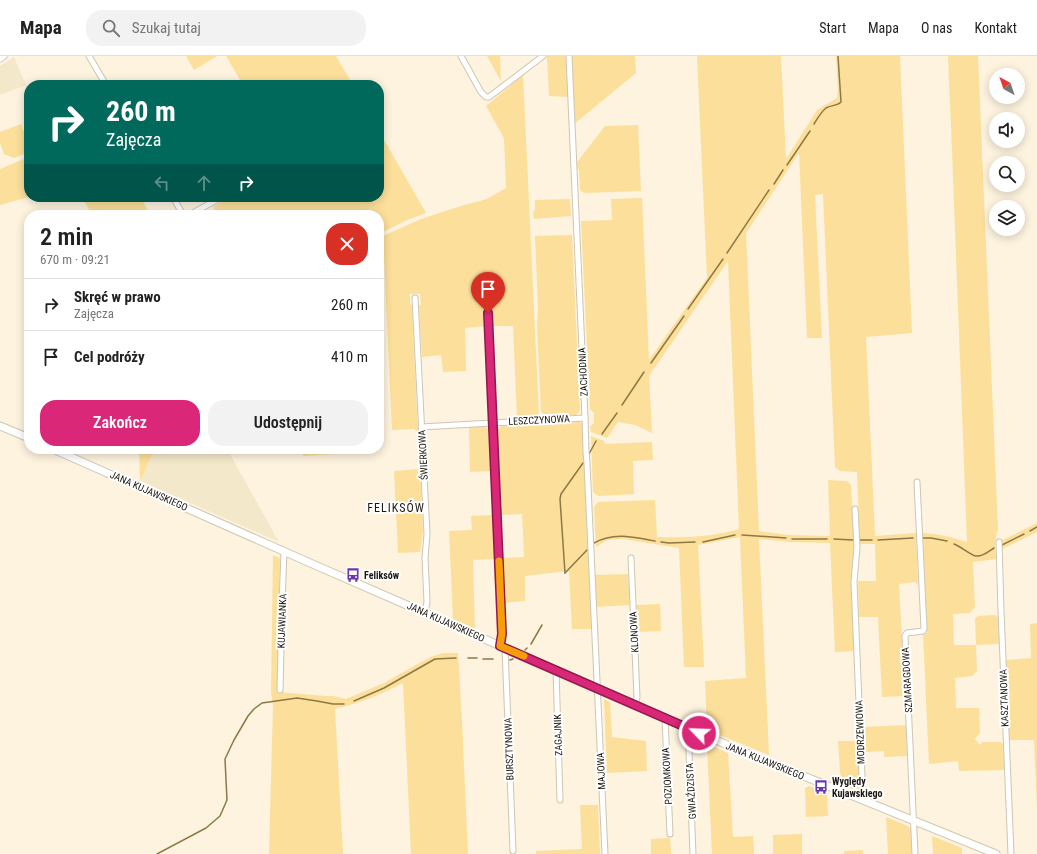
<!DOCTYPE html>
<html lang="pl">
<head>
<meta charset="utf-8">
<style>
	:root { --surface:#fff; --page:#f2f2f2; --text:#222; --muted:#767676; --line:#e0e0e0; --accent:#db2777 }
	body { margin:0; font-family:"Roboto Condensed",sans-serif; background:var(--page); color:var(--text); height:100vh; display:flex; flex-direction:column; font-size:15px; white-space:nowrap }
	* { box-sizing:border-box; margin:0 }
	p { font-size:13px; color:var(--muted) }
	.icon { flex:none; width:22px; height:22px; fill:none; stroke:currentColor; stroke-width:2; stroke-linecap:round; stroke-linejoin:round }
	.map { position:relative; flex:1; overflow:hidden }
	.details { position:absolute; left:24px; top:154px; width:360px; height:244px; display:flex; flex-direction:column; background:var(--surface); border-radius:16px; box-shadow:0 2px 10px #0003 }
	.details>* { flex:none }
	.guide { position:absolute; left:24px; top:24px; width:360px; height:122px; border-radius:16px; box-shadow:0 2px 10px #0003; background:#00695c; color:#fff; overflow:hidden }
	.needle { width:26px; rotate:320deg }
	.buttons { position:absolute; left:989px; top:12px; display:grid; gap:8px }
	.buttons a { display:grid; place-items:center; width:36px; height:36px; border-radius:50%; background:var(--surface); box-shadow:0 2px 10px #0003; font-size:20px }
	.pin { position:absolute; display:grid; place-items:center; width:34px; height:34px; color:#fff; margin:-41px -17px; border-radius:50% 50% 50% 0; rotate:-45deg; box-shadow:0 0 4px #0007 }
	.pin .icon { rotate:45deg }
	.me { position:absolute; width:44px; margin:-22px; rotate:294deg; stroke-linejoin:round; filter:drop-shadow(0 0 3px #0008) }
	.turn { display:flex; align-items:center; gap:14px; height:84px; padding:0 16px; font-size:18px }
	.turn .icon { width:52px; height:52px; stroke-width:2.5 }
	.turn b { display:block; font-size:28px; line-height:34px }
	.lanes { display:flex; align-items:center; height:38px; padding:0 16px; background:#0003; justify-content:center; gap:20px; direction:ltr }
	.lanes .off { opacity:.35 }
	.round { display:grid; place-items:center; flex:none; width:42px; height:42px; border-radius:16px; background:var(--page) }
	.overview { display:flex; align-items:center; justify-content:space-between; height:68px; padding:0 16px }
	h1 { font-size:24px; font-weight:600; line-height:30px }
	.button { display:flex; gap:8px; margin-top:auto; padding:8px 16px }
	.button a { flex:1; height:46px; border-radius:16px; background:var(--accent); color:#fff; font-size:16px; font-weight:600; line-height:46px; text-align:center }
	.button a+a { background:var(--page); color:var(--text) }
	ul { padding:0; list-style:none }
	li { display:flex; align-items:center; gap:12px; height:52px; padding:0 16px; border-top:1px solid var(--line) }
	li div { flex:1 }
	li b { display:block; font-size:15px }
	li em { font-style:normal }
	header { display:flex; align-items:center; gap:24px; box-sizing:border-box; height:56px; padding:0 20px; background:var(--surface); border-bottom:1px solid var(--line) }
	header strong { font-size:19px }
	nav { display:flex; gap:22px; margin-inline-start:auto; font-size:14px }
	.search { width:280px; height:36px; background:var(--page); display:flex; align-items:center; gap:10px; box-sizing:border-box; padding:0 14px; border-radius:16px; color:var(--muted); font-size:15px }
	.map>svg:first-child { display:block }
	.built { fill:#f4e8cb }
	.green { fill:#fcdf9a }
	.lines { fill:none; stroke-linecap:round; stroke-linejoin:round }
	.stream { stroke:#8d7846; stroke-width:1.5 }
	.street-casing { stroke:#cfc6b1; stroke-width:7 }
	.secondary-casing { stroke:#cfc6b1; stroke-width:9 }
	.street { stroke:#fff; stroke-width:5 }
	.secondary { stroke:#fff; stroke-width:7 }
	.route-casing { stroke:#8e194d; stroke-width:10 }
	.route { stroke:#db2777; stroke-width:7 }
	.slow { stroke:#f59e0b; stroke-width:7 }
	.labels { text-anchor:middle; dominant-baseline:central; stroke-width:4; stroke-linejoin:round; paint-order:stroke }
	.street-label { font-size:10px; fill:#1c1811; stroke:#fff }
	.poi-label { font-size:10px; font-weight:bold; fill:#1c1811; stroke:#fff; text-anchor:start }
	.quarter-label { font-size:12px; letter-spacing:1px; fill:#1c1811; stroke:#fff }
</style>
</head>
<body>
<header>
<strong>Mapa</strong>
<div class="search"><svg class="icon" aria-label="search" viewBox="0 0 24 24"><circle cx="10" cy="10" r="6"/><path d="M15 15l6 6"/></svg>Szukaj tutaj</div>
<nav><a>Start</a><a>Mapa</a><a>O nas</a><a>Kontakt</a></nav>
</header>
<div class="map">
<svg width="1037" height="798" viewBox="0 0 1037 798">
	<rect width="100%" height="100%" fill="#fdf3de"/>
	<g class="built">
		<path d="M14 1 26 29 0 39V10Z"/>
		<path d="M155 393H227L279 486 140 425Z"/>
	</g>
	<g class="green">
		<path d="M186 0H217L194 14Z"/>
		<path d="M226 0H336L353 29H243Z"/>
		<path d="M487 0H500L501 25Z"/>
		<path d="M547 0H567L569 41 549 40Z"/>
		<path d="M570 0H635L636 17 574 68Z"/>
		<path d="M697 0H781L786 103 817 54 837 42 838 34 836 0H900L912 277 866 281 875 480 916 477 918 529 915 526 899 528 905 640 882 641 878 561H859L858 525H876L875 488H860L857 416 840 415 835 411 823 138 815 139 822 282H807L799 97 746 177 759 475 789 479 830 480 828 424 847 425 851 429 854 488 851 526 854 595 835 596 830 487 790 486 759 483 769 699 707 674 705 625 746 622 740 481 698 489 704 611H684L679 492 623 483 607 484 596 491 594 451 598 446 655 444 657 481C685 482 712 481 739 473L728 205 649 320 652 377 635 369 618 366 607 382 591 376 590 371 594 367V357L590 353 581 165 612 164 611 143 642 142 649 304 707 222Z"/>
		<path d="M948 0H978L998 474C994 484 995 493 996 503L973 506 975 551 970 557 953 558 954 589H976L975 562 978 560 995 559 998 562 999 588 976 589 977 615 972 620 955 622 956 652H979L980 677 975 683 980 689 982 686H1000L1003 688 1005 714 959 715 958 705 929 708 923 578 927 577 923 477 934 478 950 481 967 486 952 95Z"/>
		<path d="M523 19 539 360 517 361 513 270H492L491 224 485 223 486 270 465 272 466 315 443 316 441 299 422 301 419 250 421 248 420 238H410V248L412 250 418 377 414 373 392 374 383 180 421 163 461 150 487 143 506 132 504 82 486 50Z"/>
		<path d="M21 68 29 91V96L14 102 4 98 0 87V76Z"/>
		<path d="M638 69 641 135 584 137 580 134 579 114 575 109 605 70Z"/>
		<path d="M379 75 426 157 407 164 379 178V159H218L213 151 230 141H297L299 144 304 141H379Z"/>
		<path d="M29 101V141L0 149V113Z"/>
		<path d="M82 141H141L150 159H92Z"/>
		<path d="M570 143 571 160 534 163 533 156 535 154V144Z"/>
		<path d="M572 179 580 355 576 359 545 360 541 356 537 270 538 252 535 180Z"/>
		<path d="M579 366 584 368 593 573H572L569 515 525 520V545L504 547 502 502 524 501 522 458 500 459 499 415 496 375 501 370Z"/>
		<path d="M469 371H486L490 375 492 415 470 416Z"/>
		<path d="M591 380 604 385 605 388 652 386 653 404 633 405 634 438 598 440 593 436Z"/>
		<path d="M139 393H155L140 425Z"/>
		<path d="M303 393H335V398L303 400Z"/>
		<path d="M420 413 423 476 420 496 398 497 394 415Z"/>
		<path d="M494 459 495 503 473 504 475 573 453 563 449 475 472 474 471 460Z"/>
		<path d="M1037 467V476L1002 493 1001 485Z"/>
		<path d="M273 499 280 502 278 636 325 640H333L346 643 384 627 421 606 433 600 443 597H458L462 666 468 798H411L403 627C380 639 360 647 335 653L343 798H269L273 649 271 636Z"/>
		<path d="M628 518 630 549 595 551 594 519Z"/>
		<path d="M660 548 661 575 637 576 636 549Z"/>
		<path d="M1037 567V752L1034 684H1009L1006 604 1031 602 1030 568Z"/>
		<path d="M604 643 610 646 612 681 646 685 647 715 607 717Z"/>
		<path d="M906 669 907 700 884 701V695L865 696 864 671Z"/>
		<path d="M838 685H858L860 733 858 735 841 729Z"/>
		<path d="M707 688 728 697 733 781 753 780 754 798H712Z"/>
		<path d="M809 730 827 737 828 760 806 761 805 732Z"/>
		<path d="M580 749H598L600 798H536V795L582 793Z"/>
		<path d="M886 761 908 770 912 775 913 798H888Z"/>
		<path d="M802 778V798H773V779Z"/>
		<path d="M932 780 962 792V798H933Z"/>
		<path d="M670 782 671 798H651V783Z"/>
		<path d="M863 794V798H844V795Z"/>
	</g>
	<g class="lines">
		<g class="stream">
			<path d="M814 68C817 63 821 56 826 52 831 49 837 50 841 46L838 0"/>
			<path d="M787 109 810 75"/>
			<path d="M774 128 783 114"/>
			<path d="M727 197 769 134"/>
			<path d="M688 253 723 203"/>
			<path d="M651 307 684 260"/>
			<path d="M622 349 644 316"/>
			<path d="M602 378 617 357"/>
			<path d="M589 398 596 385"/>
			<path d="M1030 475 1037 471"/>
			<path d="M742 479 786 482"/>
			<path d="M921 482H931L947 485"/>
			<path d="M792 483H827"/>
			<path d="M834 483 853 484"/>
			<path d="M860 484H872"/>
			<path d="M878 484 913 482"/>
			<path d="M661 486 669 487 695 486"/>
			<path d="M703 486 735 479"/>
			<path d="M594 487C614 476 633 481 655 485"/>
			<path d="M954 488C960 490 972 500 976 500 983 501 989 495 994 492"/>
			<path d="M1002 489 1024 478"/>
			<path d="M565 517 560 443 561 438 583 407"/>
			<path d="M565 517 587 494"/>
			<path d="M531 588 542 569"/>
			<path d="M525 594 527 592"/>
			<path d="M468 602H477"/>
			<path d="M483 603H493"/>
			<path d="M510 604 513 603"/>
			<path d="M354 645 384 632 435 603 456 602"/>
			<path d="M157 798 206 772 220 760 227 744 225 703 234 684 248 660 254 653 262 647 297 642 317 645 333 648H344"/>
		</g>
		<defs>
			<g id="street">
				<path d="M89 0 106 29"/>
				<path d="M461 0 481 36 486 41H489L543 0"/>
				<path d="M569 0 585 362 586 395 587 408 605 798"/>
				<path d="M173 141 183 159"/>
				<path d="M189 159 222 141"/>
				<path d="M487 227 502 578 500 590"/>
				<path d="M415 242 427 478 425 502 427 546 425 557"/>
				<path d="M421 371 585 362"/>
				<path d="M855 453 857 491 854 526 863 744"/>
				<path d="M999 486 1001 555 1011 798"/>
				<path d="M631 502 637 641 635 649"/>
				<path d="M505 592 513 795"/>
				<path d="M556 614 560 744"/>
				<path d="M280 634 282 549 284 495"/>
				<path d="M665 662 670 778"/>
				<path d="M688 672 693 798"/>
				<path d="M915 798 905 580 907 577 923 575 924 573 917 426"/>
			</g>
			<g id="secondary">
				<path d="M0 2 3 0"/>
				<path d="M0 370 29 382"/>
				<path d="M53 393 308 506 425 557 732 691 996 798"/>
			</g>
		</defs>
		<use href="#street" class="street-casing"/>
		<use href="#secondary" class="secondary-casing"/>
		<use href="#street" class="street"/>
		<use href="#secondary" class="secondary"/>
	</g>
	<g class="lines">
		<defs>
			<path id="route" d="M488 257 502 578 500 590 699 677"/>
		</defs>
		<use href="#route" class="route-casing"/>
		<use href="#route" class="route"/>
		<path class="slow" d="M499 505 502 578 500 590 524 600"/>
	</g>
	<defs>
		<symbol id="bus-bare" viewBox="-9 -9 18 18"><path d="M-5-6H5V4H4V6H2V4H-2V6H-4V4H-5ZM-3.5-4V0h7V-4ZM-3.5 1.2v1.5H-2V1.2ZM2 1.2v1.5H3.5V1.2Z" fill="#6738af" stroke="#fff" stroke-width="2.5" paint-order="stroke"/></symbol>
	</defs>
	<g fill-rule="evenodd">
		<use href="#bus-bare" x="343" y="509" width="20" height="20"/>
		<use href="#bus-bare" x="811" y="721" width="20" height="20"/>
	</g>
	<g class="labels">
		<g class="street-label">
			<text transform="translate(583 316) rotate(-93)">ZACHODNIA</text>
			<text transform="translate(539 364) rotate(-3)">LESZCZYNOWA</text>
			<text transform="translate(423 399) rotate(-93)">ŚWIERKOWA</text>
			<text transform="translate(149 435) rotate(24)">JANA KUJAWSKIEGO</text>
			<text transform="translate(282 565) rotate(-88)">KUJAWIANKA</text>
			<text transform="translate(446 566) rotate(24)">JANA KUJAWSKIEGO</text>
			<text transform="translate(634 576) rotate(-93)">KLONOWA</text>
			<text transform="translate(907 624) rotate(-93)">SZMARAGDOWA</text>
			<text transform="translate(1004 642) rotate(-92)">KASZTANOWA</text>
			<text transform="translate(860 676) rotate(-92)">MODRZEWIOWA</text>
			<text transform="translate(558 679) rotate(-92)">ZAGAJNIK</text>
			<text transform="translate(509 693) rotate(-92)">BURSZTYNOWA</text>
			<text transform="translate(765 705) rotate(22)">JANA KUJAWSKIEGO</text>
			<text transform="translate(601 715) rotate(-92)">MAJOWA</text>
			<text transform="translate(667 720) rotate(-93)">POZIOMKOWA</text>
			<text transform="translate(691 735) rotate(-93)">GWIAŹDZISTA</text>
		</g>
		<g class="poi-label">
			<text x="364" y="519">Feliksów</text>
			<text x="832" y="725">Wyględy<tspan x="832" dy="12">Kujawskiego</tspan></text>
		</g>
		<g class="quarter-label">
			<text x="396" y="452">FELIKSÓW</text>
		</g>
	</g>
</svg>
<div class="buttons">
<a><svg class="needle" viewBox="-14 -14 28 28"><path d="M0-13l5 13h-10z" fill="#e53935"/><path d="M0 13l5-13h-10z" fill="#767676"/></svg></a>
<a><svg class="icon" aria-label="sound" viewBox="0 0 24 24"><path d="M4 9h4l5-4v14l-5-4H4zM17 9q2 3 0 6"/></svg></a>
<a><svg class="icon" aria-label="search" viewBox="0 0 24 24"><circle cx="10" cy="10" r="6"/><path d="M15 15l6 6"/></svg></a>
<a><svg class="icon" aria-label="layers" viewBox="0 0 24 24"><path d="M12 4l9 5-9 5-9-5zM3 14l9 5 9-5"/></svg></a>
</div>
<div class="pin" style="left:488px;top:257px;background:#d93025"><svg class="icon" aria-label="arrive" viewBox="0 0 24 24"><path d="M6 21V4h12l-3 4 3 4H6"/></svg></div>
<svg class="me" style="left:699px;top:677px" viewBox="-20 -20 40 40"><circle r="17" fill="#db2777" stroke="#fff" stroke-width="3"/><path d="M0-11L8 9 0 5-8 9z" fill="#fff"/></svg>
<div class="guide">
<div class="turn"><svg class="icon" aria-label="right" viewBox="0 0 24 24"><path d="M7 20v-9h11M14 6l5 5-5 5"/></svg><div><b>260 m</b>Zajęcza</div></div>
<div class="lanes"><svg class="icon off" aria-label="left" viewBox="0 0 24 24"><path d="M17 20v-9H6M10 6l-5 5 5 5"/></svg><svg class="icon off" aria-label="ahead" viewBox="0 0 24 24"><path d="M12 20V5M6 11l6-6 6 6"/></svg><svg class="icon" aria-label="right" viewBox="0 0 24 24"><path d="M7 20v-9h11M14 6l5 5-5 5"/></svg></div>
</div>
<section class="details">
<div class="overview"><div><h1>2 min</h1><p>670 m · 09:21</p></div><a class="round" style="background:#d93025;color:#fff"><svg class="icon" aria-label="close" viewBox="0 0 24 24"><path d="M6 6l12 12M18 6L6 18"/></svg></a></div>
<ul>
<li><svg class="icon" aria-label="right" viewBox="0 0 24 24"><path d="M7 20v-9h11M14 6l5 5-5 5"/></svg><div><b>Skręć w prawo</b><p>Zajęcza</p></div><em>260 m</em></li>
<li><svg class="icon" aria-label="arrive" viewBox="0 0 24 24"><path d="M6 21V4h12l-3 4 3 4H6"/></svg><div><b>Cel podróży</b></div><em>410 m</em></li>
</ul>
<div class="button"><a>Zakończ</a><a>Udostępnij</a></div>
</section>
</div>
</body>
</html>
